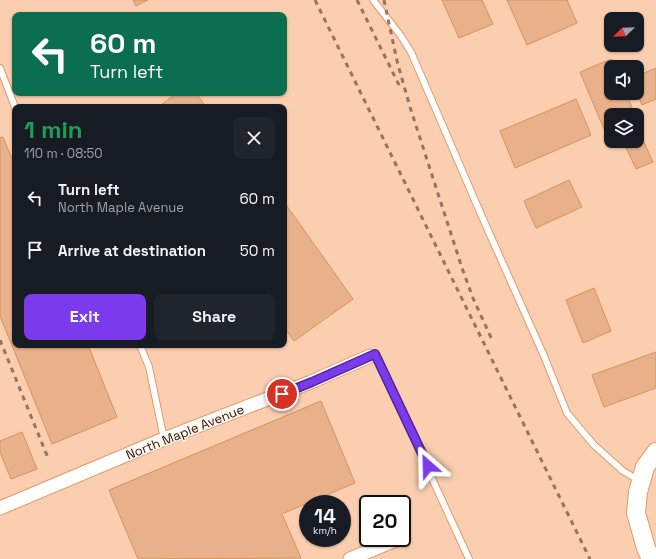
<!DOCTYPE html>
<html lang="en">
<head>
<meta charset="utf-8">
<style>
	:root { --surface:#171b24; --page:#20242c; --text:#f1f3f6; --muted:#9ea1a6; --accent:#7c3aed }
	body { margin:0; font-family:"Space Grotesk",sans-serif; background:var(--page); color:var(--text); height:100vh; display:flex; flex-direction:column; font-size:15px; white-space:nowrap }
	* { box-sizing:border-box; margin:0 }
	p { font-size:13px; color:var(--muted) }
	.icon { flex:none; width:22px; height:22px; fill:none; stroke:currentColor; stroke-width:2; stroke-linecap:round; stroke-linejoin:round }
	.map { position:relative; flex:1; overflow:hidden }
	.side { position:absolute; left:12px; top:104px; width:275px; height:244px; display:flex; flex-direction:column; background:var(--surface); border-radius:8px; box-shadow:0 1px 3px #0004 }
	.side>* { flex:none }
	.top-card { position:absolute; left:12px; top:12px; width:275px; height:84px; border-radius:8px; box-shadow:0 1px 3px #0004; background:#0b6e4f; color:#fff; overflow:hidden }
	.needle { width:26px; rotate:247deg }
	.controls { position:absolute; left:604px; top:12px; display:grid; gap:8px }
	.controls a { display:grid; place-items:center; width:40px; height:40px; border-radius:8px; background:var(--surface); box-shadow:0 1px 3px #0004; font-size:20px }
	.speed { position:absolute; left:299px; top:495px; display:flex; gap:8px; font-size:20px; font-weight:700; text-align:center }
	.speed>* { display:grid; place-content:center; width:52px; height:52px; border-radius:50%; background:var(--surface); box-shadow:0 1px 3px #0004; line-height:1 }
	.speed small { font-size:10px; font-weight:400 }
	.speed .limit { border:2px solid #111; border-radius:6px; background:#fff; color:#111 }
	.pin { position:absolute; display:grid; place-items:center; width:34px; height:34px; color:#fff; margin:-17px; border:2px solid #fff; border-radius:50%; box-shadow:0 1px 4px #0007 }
	.me { position:absolute; width:44px; margin:-22px; rotate:335deg; stroke-linejoin:round; filter:drop-shadow(0 0 3px #0008) }
	.turn { display:flex; align-items:center; gap:14px; height:84px; padding:0 12px; font-size:18px }
	.turn .icon { width:52px; height:52px; stroke-width:2.5 }
	.turn b { display:block; font-size:28px; line-height:34px }
	.round { display:grid; place-items:center; flex:none; width:42px; height:42px; border-radius:8px; background:var(--page) }
	.headline { display:flex; align-items:center; justify-content:space-between; height:68px; padding:0 12px }
	h1 { font-size:24px; font-weight:700; line-height:30px; color:#1e9e55 }
	.button { display:flex; gap:8px; margin-top:auto; padding:8px 12px }
	.button a { flex:1; height:46px; border-radius:8px; background:var(--accent); color:#fff; font-size:16px; font-weight:700; line-height:46px; text-align:center }
	.button a+a { background:var(--page); color:var(--text) }
	ul { padding:0; list-style:none }
	li { display:flex; align-items:center; gap:12px; height:52px; padding:0 12px }
	li div { flex:1 }
	li b { display:block; font-size:15px }
	li em { font-style:normal }
	.map>svg:first-child { display:block }
	.building { fill:#e8b18a; stroke:#d6925e }
	.lines { fill:none; stroke-linecap:round; stroke-linejoin:round }
	.lane-casing { stroke:#e19b68; stroke-width:8 }
	.street-casing { stroke:#e19b68; stroke-width:15 }
	.secondary-casing { stroke:#e19b68; stroke-width:20 }
	.lane { stroke:#fff; stroke-width:6 }
	.street { stroke:#fff; stroke-width:13 }
	.secondary { stroke:#fff; stroke-width:18 }
	.rail { stroke:#97745b; stroke-width:3; stroke-dasharray:5 5; stroke-linecap:butt }
	.route-casing { stroke:#51269a; stroke-width:10 }
	.route { stroke:#7c3aed; stroke-width:7 }
	.labels { text-anchor:middle; dominant-baseline:central; stroke-width:3; stroke-linejoin:round; paint-order:stroke }
	.street-label { font-size:13px; fill:#2c1300; stroke:#fff7f2 }
</style>
</head>
<body>
<div class="map">
<svg width="656" height="559" viewBox="0 0 656 559">
	<rect width="100%" height="100%" fill="#faceaf"/>
	<g class="building">
		<path d="M133 0H148L136 6Z"/>
		<path d="M442 0H482L493 24 459 38Z"/>
		<path d="M507 0H567L577 23 527 45Z"/>
		<path d="M611 59 615 67H611V93H626L635 115H611V126L604 129 580 72Z"/>
		<path d="M656 68V99L642 105 637 93V76Z"/>
		<path d="M177 93H196L206 107H158Z"/>
		<path d="M576 99 591 135 515 168 500 131Z"/>
		<path d="M637 127 653 162 636 169 623 141H637Z"/>
		<path d="M3 137 15 166V345H88L117 417 52 444 0 316V138Z"/>
		<path d="M569 180 582 207 536 228 524 201Z"/>
		<path d="M284 202 353 299 294 341 284 327Z"/>
		<path d="M594 288 611 331 583 343 566 300Z"/>
		<path d="M656 352V388L604 407 592 375Z"/>
		<path d="M321 401 355 483 282 514 301 558 138 559 109 490Z"/>
		<path d="M22 432 37 469 11 479 0 452V441Z"/>
	</g>
	<g class="lines">
		<defs>
			<g id="lane">
				<path d="M373 0 401 36 411 52 483 219 544 356 567 413 594 445 623 471 640 481"/>
				<path d="M0 68 15 107"/>
				<path d="M140 345 149 367 164 439"/>
				<path d="M371 356 375 354 469 559"/>
			</g>
			<g id="street">
				<path d="M0 508 164 439 311 382 370 356"/>
				<path d="M350 559 398 539"/>
			</g>
			<path id="secondary" d="M651 559 646 548 636 513 638 492 645 467 656 452"/>
		</defs>
		<use href="#lane" class="lane-casing"/>
		<use href="#street" class="street-casing"/>
		<use href="#secondary" class="secondary-casing"/>
		<use href="#lane" class="lane"/>
		<use href="#street" class="street"/>
		<use href="#secondary" class="secondary"/>
		<g class="rail">
			<path d="M315 0 590 559"/>
			<path d="M357 0 401 89"/>
			<path d="M384 0 397 61 410 107 462 268 473 298 493 342"/>
			<path d="M0 340 48 458"/>
		</g>
	</g>
	<g class="lines">
		<defs>
			<path id="route" d="M282 394 312 382 375 354 428 466"/>
		</defs>
		<use href="#route" class="route-casing"/>
		<use href="#route" class="route"/>
	</g>
	<g class="labels">
		<g class="street-label">
			<text transform="translate(185 432) rotate(-22)">North Maple Avenue</text>
		</g>
	</g>
</svg>
<div class="controls">
<a><svg class="needle" viewBox="-14 -14 28 28"><path d="M0-13l5 13h-10z" fill="#e53935"/><path d="M0 13l5-13h-10z" fill="#9ea1a6"/></svg></a>
<a><svg class="icon" aria-label="sound" viewBox="0 0 24 24"><path d="M4 9h4l5-4v14l-5-4H4zM17 9q2 3 0 6"/></svg></a>
<a><svg class="icon" aria-label="layers" viewBox="0 0 24 24"><path d="M12 4l9 5-9 5-9-5zM3 14l9 5 9-5"/></svg></a>
</div>
<div class="speed"><div>14<small>km/h</small></div><div class="limit">20</div></div>
<div class="pin" style="left:282px;top:394px;background:#d93025"><svg class="icon" aria-label="arrive" viewBox="0 0 24 24"><path d="M6 21V4h12l-3 4 3 4H6"/></svg></div>
<svg class="me" style="left:428px;top:466px" viewBox="-20 -20 40 40"><path d="M0-17L14 15 0 8-14 15z" fill="#7c3aed" stroke="#fff" stroke-width="4"/></svg>
<div class="top-card">
<div class="turn"><svg class="icon" aria-label="left" viewBox="0 0 24 24"><path d="M17 20v-9H6M10 6l-5 5 5 5"/></svg><div><b>60 m</b>Turn left</div></div>
</div>
<section class="side">
<div class="headline"><div><h1>1 min</h1><p>110 m · 08:50</p></div><a class="round"><svg class="icon" aria-label="close" viewBox="0 0 24 24"><path d="M6 6l12 12M18 6L6 18"/></svg></a></div>
<ul>
<li><svg class="icon" aria-label="left" viewBox="0 0 24 24"><path d="M17 20v-9H6M10 6l-5 5 5 5"/></svg><div><b>Turn left</b><p>North Maple Avenue</p></div><em>60 m</em></li>
<li><svg class="icon" aria-label="arrive" viewBox="0 0 24 24"><path d="M6 21V4h12l-3 4 3 4H6"/></svg><div><b>Arrive at destination</b></div><em>50 m</em></li>
</ul>
<div class="button"><a>Exit</a><a>Share</a></div>
</section>
</div>
</body>
</html>
